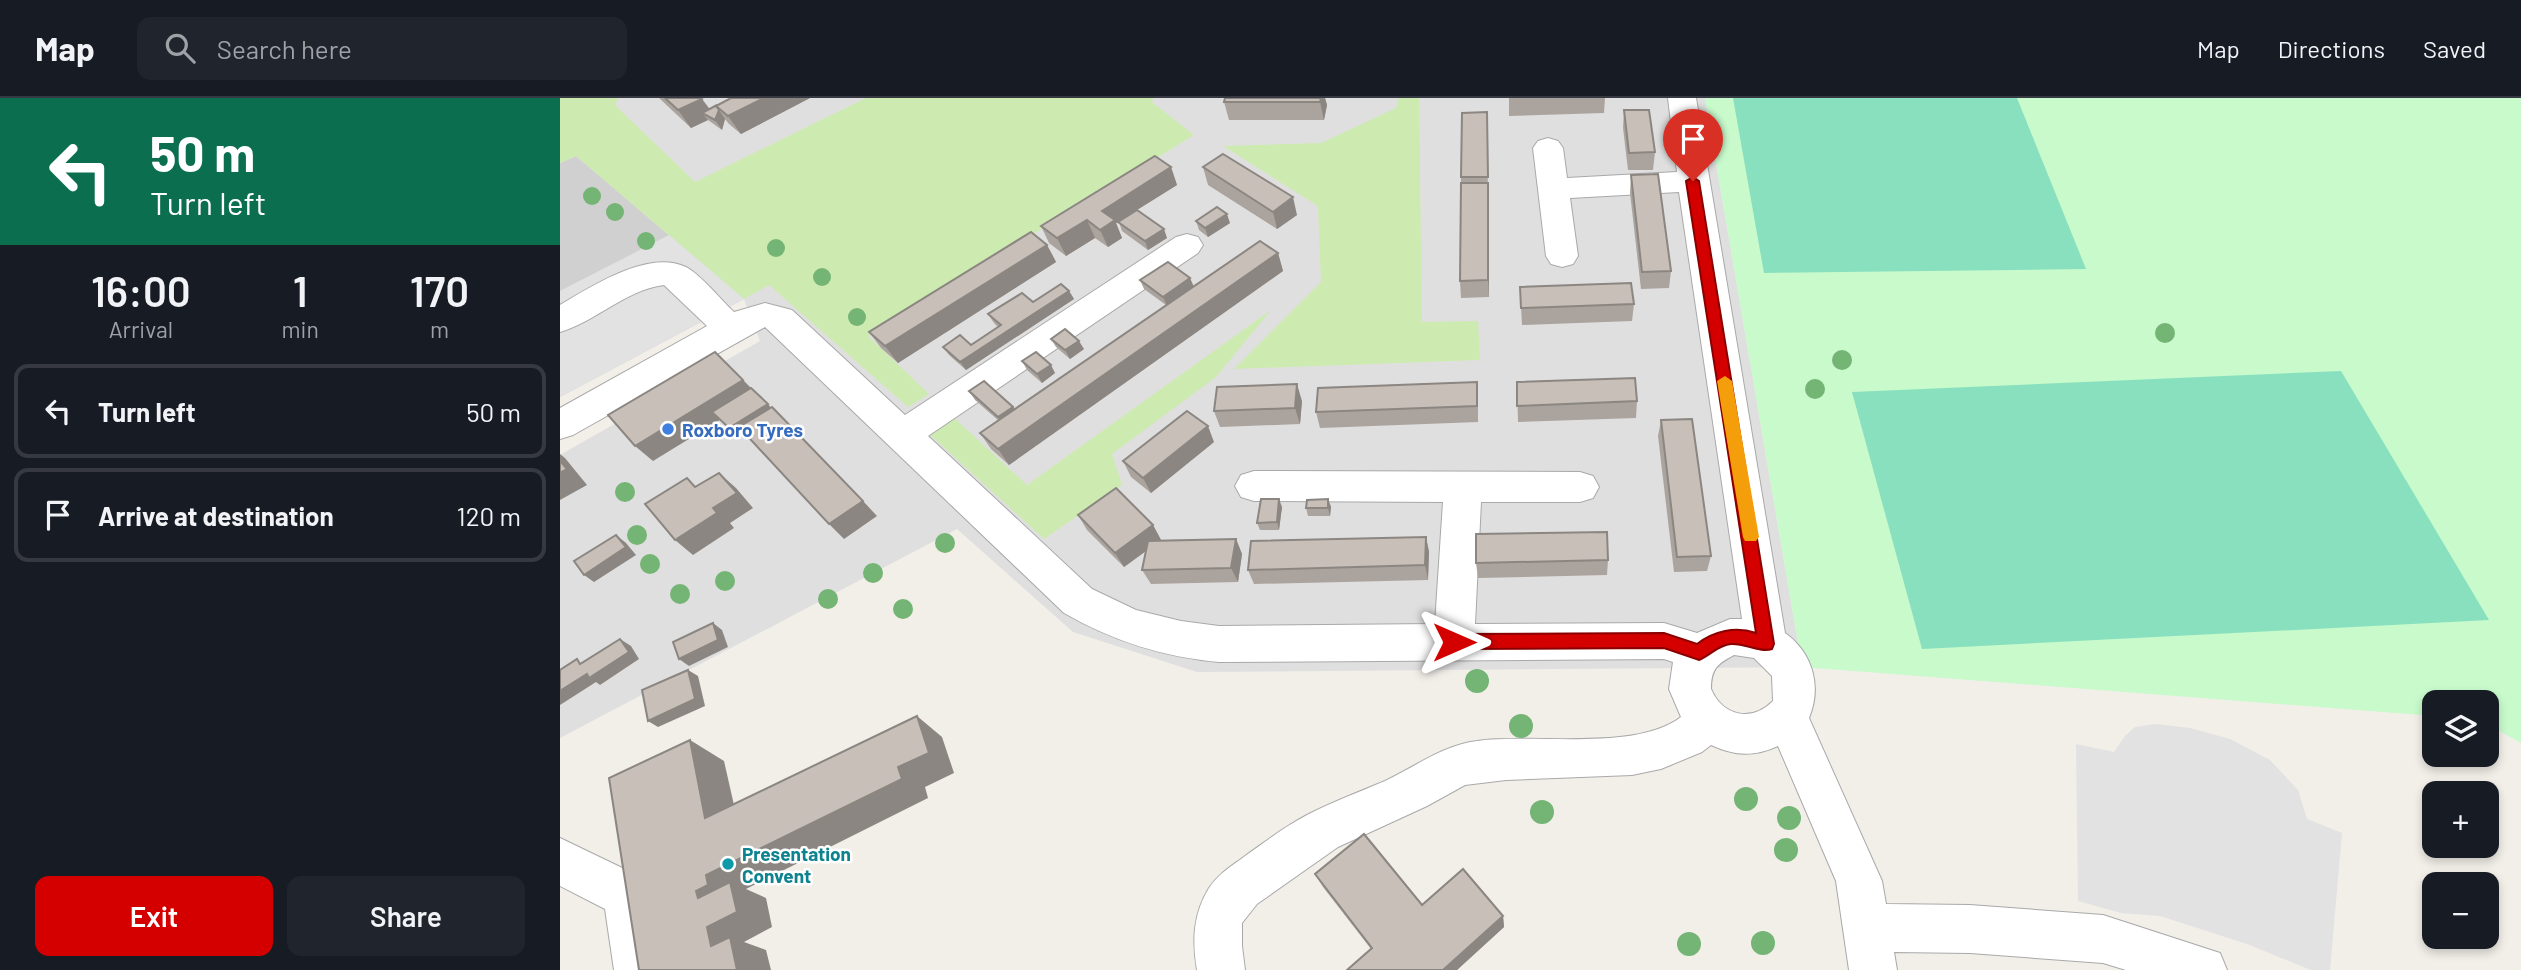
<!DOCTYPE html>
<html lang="en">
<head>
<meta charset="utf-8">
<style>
	:root { --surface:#171b24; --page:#20242c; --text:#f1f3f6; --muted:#9ea1a6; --line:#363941; --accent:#d40000 }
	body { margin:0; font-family:Barlow,sans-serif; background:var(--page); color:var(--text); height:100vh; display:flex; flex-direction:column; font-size:26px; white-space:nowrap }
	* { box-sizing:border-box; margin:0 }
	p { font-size:23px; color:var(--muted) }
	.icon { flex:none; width:38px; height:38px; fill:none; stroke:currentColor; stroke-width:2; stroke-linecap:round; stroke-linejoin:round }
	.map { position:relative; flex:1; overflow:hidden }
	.drawer { display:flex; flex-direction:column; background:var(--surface); width:560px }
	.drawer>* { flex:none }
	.guide { background:#0b6e4f; color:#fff; overflow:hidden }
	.tools { position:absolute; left:1862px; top:592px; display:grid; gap:14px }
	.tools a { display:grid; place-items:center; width:77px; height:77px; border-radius:14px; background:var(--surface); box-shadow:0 4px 10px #0003; font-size:35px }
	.pin { position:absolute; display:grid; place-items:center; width:60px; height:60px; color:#fff; margin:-72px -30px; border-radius:50% 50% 50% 0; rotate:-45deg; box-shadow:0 0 7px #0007 }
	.pin .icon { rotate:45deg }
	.me { position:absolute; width:77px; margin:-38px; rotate:90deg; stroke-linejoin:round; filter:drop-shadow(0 0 5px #0008) }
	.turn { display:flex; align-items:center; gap:24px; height:147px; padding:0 35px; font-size:32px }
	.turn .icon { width:91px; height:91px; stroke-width:2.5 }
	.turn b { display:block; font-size:49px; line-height:60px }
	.eta { display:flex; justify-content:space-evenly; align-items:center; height:119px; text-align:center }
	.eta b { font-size:42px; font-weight:600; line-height:49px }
	.cta { display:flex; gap:14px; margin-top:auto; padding:14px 35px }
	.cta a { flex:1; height:80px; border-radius:14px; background:var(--accent); color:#fff; font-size:28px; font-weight:600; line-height:80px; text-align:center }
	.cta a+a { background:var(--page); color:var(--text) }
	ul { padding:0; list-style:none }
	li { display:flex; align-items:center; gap:21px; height:94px; margin:0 14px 10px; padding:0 21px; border:4px solid var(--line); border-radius:14px }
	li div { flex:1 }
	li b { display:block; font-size:26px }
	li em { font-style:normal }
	header { display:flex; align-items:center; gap:42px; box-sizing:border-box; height:98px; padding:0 35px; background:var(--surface); border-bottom:2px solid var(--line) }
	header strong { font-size:33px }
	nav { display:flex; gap:38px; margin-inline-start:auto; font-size:24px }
	.search { width:490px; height:63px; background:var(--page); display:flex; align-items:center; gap:18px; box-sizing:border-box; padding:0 24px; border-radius:14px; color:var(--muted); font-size:26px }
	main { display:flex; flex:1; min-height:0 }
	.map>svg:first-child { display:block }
	.residential { fill:#e0dfdf }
	.religious { fill:#d0d0d0 }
	.grass { fill:#cdebb0 }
	.park { fill:#c8facc }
	.pitch { fill:#88e0be }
	.parking { fill:#e2e2e2 }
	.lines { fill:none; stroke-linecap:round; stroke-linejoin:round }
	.minor-casing { stroke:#a9a9a9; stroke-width:2 }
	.minor { fill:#fff; fill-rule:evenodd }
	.tree { fill:#74b475 }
	.wall { fill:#aba49e }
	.shaded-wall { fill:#8b8681 }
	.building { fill:#c7bfb8; stroke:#8b8681; stroke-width:2 }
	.route { fill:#d40000; stroke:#8a0000; stroke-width:2 }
	.slow { fill:#f59e0b }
	.shop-dot { fill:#3f7fe0; stroke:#fff; stroke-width:2.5 }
	.culture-dot { fill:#0f9aa8; stroke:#fff; stroke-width:2.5 }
	.labels { text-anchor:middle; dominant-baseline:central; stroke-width:5; stroke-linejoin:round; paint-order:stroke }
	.shop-label { font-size:19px; font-weight:bold; fill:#366cbe; stroke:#fff; text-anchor:start }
	.culture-label { font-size:19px; font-weight:bold; fill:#0d838f; stroke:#fff; text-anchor:start }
</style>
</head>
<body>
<header>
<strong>Map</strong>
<div class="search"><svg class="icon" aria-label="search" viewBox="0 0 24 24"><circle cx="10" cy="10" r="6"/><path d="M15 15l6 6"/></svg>Search here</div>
<nav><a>Map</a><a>Directions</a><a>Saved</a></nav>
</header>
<main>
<section class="drawer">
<div class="guide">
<div class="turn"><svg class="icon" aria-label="left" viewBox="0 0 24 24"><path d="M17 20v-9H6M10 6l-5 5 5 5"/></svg><div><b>50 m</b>Turn left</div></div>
</div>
<div class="eta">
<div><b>16:00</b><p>Arrival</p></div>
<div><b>1</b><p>min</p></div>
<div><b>170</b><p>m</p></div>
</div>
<ul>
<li><svg class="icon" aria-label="left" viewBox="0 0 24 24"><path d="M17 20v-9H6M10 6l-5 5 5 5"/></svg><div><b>Turn left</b></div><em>50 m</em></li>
<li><svg class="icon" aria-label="arrive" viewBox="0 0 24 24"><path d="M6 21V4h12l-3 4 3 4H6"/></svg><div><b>Arrive at destination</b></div><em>120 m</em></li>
</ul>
<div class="cta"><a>Exit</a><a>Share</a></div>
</section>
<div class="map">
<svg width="1961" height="872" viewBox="0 0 1961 872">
	<rect width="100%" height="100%" fill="#f2efe9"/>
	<path class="residential" d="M0 0H1145L1242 569 637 574 513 534 397 431 0 640V357L200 243 184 201 16 58 0 65Z"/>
	<path class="religious" d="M16 58 184 201 0 299V65Z"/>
	<g class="grass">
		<path d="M0 0H58L55 7 135 84 306 0H593L592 4 634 37 308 238 369 296 348 309 209 187 184 201 16 58 0 65Z"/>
		<path d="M839 0H859L862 224 918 223 920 262 674 271 761 184 758 108 663 48 761 45 836 10Z"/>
		<path d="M711 212 656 279 552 356 562 387 484 441 366 333 390 316 467 387Z"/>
	</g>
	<path class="park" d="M1145 0H1961V645L1927 626V604H1874V618L1242 569Z"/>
	<g class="pitch">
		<path d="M1173 0H1457L1526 171 1204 175Z"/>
		<path d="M1781 273 1929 522 1362 551 1292 294Z"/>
	</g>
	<g class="parking">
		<path d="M109 137 184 201 0 299V193Z"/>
		<path d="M1596 626 1630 630 1670 641 1710 662 1738 692 1747 721 1782 735 1770 872H1751L1687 846 1600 818 1561 815 1518 803 1516 646 1554 654 1565 638 1575 629Z"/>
	</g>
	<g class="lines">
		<defs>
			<g id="minor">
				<path d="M1108 0H1136L1225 535C1253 555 1262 589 1249 620L1322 783 1326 806 1410 807 1543 817 1660 855 1667 872H1566L1543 865 1410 855 1334 854 1337 872H1289L1276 783 1218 648C1194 659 1175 658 1151 647L1142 654 1101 671 1072 677 946 682 905 687 867 708 778 749 697 806 682 825V848L685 872H637C632 843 633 816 649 790 658 776 672 768 685 758 705 744 724 729 747 717 772 704 799 694 825 683 855 669 883 647 917 643 973 635 1075 654 1121 619L1109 591 1113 564 1104 561 659 564C603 559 553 543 504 515L205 229 13 337 0 341V310L147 228 104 187C65 192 37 223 0 234V207C32 188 89 151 126 169 141 177 161 202 174 214L205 205 232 212 345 317 616 139 627 136 638 139 643 147 638 155 368 338 532 491 576 512 621 523 659 528 875 526 883 404 694 403 681 399 675 388 681 377 694 373 1020 374 1033 378 1039 389 1033 400 1020 404H921L915 526 1104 525 1137 535 1170 521H1182L1119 94 1010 100 1018 158 1013 166 1002 169 991 166 986 158 973 50 978 43 988 40 998 43 1003 50 1007 80 1117 74ZM1174 557 1194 560 1212 578 1213 603C1192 624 1163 619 1151 591 1151 571 1157 566 1174 557Z"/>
				<path d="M0 740 83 780 89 797 102 872H54L45 811 0 788Z"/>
			</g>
		</defs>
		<use href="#minor" class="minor-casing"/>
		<use href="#minor" class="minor"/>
	</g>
	<g class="tree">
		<circle cx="32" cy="98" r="9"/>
		<circle cx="55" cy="114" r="9"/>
		<circle cx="86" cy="143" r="9"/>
		<circle cx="216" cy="150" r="9"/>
		<circle cx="262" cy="179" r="9"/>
		<circle cx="297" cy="219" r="9"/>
		<circle cx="1605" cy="235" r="10"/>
		<circle cx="1282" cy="262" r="10"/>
		<circle cx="1255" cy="291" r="10"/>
		<circle cx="65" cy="394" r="10"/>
		<circle cx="77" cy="437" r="10"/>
		<circle cx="385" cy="445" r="10"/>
		<circle cx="90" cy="466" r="10"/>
		<circle cx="313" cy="475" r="10"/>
		<circle cx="165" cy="483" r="10"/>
		<circle cx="120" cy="496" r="10"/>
		<circle cx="268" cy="501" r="10"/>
		<circle cx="343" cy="511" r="10"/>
		<circle cx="917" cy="583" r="12"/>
		<circle cx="961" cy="628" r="12"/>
		<circle cx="1186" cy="701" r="12"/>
		<circle cx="982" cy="714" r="12"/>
		<circle cx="1229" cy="720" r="12"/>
		<circle cx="1226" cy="752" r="12"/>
		<circle cx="1203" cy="845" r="12"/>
		<circle cx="1129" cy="846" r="12"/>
	</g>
	<g class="wall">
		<path d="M99 0H141L150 11 171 0H250L181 36 169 26 165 21 162 32 148 22 131 30Z"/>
		<path d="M765 0 767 7 764 22H669L664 4Z"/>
		<path d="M949 0H1045L1044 15 949 18Z"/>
		<path d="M1064 12 1095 54 1093 72H1068L1063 30Z"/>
		<path d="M927 14 929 199 901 200 900 183 901 79Z"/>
		<path d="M611 69 617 87 577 112 607 140 588 152 562 133 559 124 556 125 562 140 548 149 535 140 506 158 489 145 481 128Z"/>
		<path d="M643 69 737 117 717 131 648 87Z"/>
		<path d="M1071 77 1111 173 1109 190 1081 191 1070 95Z"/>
		<path d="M636 123 670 125 648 139 639 132Z"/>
		<path d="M487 147 496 164 338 265 321 250 309 234Z"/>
		<path d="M718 155 723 173 449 367 431 351 420 335 439 323 415 302 409 293 453 309 455 311 606 207 584 191 580 182 630 180 633 189Z"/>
		<path d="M960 189 1074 206 1072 223 962 227Z"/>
		<path d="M509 193 514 201 406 272 389 257 383 249 411 247 438 229 434 225 428 216Z"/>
		<path d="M491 241 524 251 510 261 496 249Z"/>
		<path d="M462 263 495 275 482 285 467 272Z"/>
		<path d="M957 284 1077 303 1076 320 958 324Z"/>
		<path d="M918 301V324L760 330 756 314Z"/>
		<path d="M742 303 740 326 660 329 654 313Z"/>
		<path d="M1101 322 1151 458 1147 473 1114 474 1098 338Z"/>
		<path d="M654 344 591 395 571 379 563 363Z"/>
		<path d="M768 401 771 409 770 418H748L746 410Z"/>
		<path d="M722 409 719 432H700L697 425Z"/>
		<path d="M518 417 593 427 601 442 676 441 682 456 678 484 591 486 582 472 586 453 564 469 527 432Z"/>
		<path d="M866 439 869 454 868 482 694 486 688 472Z"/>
		<path d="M1048 462 1047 477 918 480 916 465Z"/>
		<path d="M755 776 862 807 943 818 944 829 897 872H787L811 851 763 789Z"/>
	</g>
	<g class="shaded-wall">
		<path d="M204 0H250L181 36 168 18Z"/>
		<path d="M761 0H765L767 7 764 22 760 4Z"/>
		<path d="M142 1 155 19 142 15 148 22 131 30 118 12Z"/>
		<path d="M159 12 165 21 162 32 155 22Z"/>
		<path d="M611 69 617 87 556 125 562 140 548 149 540 132 542 113Z"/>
		<path d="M928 85 929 102V199L928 182Z"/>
		<path d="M733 99 737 117 717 131 713 114Z"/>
		<path d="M667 116 670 125 648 139 645 130Z"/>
		<path d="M527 122 535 140 506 158 497 140Z"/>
		<path d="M604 131 607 140 588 152 585 143Z"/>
		<path d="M487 147 496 164 338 265 325 248Z"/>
		<path d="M718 155 723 173 449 367 438 351Z"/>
		<path d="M630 180 634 189 607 208 603 199Z"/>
		<path d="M509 193 514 201 406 272 400 264Z"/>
		<path d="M519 243 524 251 510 261 505 252Z"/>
		<path d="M491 267 495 275 482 285 477 276Z"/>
		<path d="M183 282 199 298 93 363 75 348Z"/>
		<path d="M737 286 742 303 740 326 735 310Z"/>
		<path d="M208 306 215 315 177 339 169 330Z"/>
		<path d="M453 309 459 317 444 327 438 319Z"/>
		<path d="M648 328 654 344 591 395 583 380Z"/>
		<path d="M0 356 5 360 27 387 0 402Z"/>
		<path d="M159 375 176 390 193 410 170 425 174 430 133 457 115 442Z"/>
		<path d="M719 401 722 409 719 432 717 424Z"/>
		<path d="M768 401 771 409 770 418 768 410Z"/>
		<path d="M303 403 317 418 284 441 269 426Z"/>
		<path d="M593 427 601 442 564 469 555 455Z"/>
		<path d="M56 437 66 445 76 457 34 484 24 477Z"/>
		<path d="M866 439 869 454 868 482 865 467Z"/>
		<path d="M676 441 682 456 678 484 671 470Z"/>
		<path d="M153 525 162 532 168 549 129 568 119 561Z"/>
		<path d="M60 541 71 548 79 561 40 587 36 584 0 607V593Z"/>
		<path d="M128 572 138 578 145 608 98 629 88 623Z"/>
		<path d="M357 618 382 639 394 675 365 689 368 700 186 791 206 800 212 829 184 844 206 852 211 872H177L151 848 136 793 146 777 338 669Z"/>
		<path d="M130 642 164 663 181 738 145 720Z"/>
		<path d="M943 818 944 829 897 872H883Z"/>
	</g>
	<g class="building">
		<path d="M105 0H141L142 1 118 12Z"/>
		<path d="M171 0H204L168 18 156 8Z"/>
		<path d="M665 0H761L760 4H664Z"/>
		<path d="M157 7 156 8 159 12 155 22 142 15Z"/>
		<path d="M1064 12H1089L1095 54 1069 55Z"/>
		<path d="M927 14 928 79H901L902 15Z"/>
		<path d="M663 56 733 99 713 114 643 69Z"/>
		<path d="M595 58 611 69 542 113 555 122 540 132 527 122 497 140 481 128Z"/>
		<path d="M1098 76 1111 173 1082 174 1071 77Z"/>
		<path d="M901 85H928V182L900 183Z"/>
		<path d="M657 109 667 116 645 130 636 123Z"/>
		<path d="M577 112 604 131 585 143 558 124Z"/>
		<path d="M471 134 487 147 325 248 309 234Z"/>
		<path d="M700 143 718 155 438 351 420 335Z"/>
		<path d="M608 164 630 180 603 199 580 182Z"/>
		<path d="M1071 185 1074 206 961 210 960 189Z"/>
		<path d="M501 186 509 193 400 264 383 249 400 237 411 247 441 227 428 216 462 195 473 204Z"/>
		<path d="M505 231 519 243 505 252 491 241Z"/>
		<path d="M155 254 183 282 75 348 48 317Z"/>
		<path d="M476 254 491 267 477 276 462 263Z"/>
		<path d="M1075 280 1077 303 957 308V284Z"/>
		<path d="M424 283 453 309 438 319 409 293Z"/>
		<path d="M917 284V308L756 314 758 290Z"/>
		<path d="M737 286 735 310 654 313 657 289Z"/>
		<path d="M191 290 208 306 169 330 152 314Z"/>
		<path d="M212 309 303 403 269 426 179 329Z"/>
		<path d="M627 313 648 328 583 380 563 363Z"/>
		<path d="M1132 321 1151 458 1117 459 1101 322Z"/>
		<path d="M0 363 7 371 0 375Z"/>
		<path d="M159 375 177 395 153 410 157 415 115 442 85 406 127 380 135 389Z"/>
		<path d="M556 390 593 427 555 455 518 417Z"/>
		<path d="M701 401H719L717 424 697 425Z"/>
		<path d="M768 401V410H746L747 402Z"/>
		<path d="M1047 434 1048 462 916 465V436Z"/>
		<path d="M56 437 66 449 24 477 14 463Z"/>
		<path d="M866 439 865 467 688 472 691 443Z"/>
		<path d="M676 441 671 470 582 472 588 443Z"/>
		<path d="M153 525 158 542 119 561 113 544Z"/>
		<path d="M60 541 69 554 29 580 27 576 0 593V572L17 561 20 566Z"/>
		<path d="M128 572 135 601 88 623 82 592Z"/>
		<path d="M357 618 369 655 338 669 342 681 146 777 148 787 136 793 138 800 170 784 177 814 147 829 151 848 170 839 177 872H79L49 680 130 642 145 720Z"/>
		<path d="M804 736 862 807 903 771 943 818 883 872H787L812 850 755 776Z"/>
	</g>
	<path class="route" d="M1133 79 1139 83 1214 546 1212 551C1200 555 1185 545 1171 546 1158 547 1151 557 1139 562L1104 550 894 551 888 549 886 544 888 538 894 536 1104 535 1137 546C1154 533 1175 528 1196 535L1126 83Z"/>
	<path class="slow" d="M1165 278 1172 283 1199 439 1196 443H1185L1183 439 1157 283Z"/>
	<circle class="shop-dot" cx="108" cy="331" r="7"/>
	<circle class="culture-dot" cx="168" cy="766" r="7"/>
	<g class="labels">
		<g class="shop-label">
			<text x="122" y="331">Roxboro Tyres</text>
		</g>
		<g class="culture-label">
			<text x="182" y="755">Presentation<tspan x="182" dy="22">Convent</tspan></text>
		</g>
	</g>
</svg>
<div class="tools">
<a><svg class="icon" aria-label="layers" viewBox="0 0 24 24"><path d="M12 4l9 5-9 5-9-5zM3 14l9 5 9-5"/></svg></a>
<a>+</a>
<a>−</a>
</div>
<div class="pin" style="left:1133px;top:83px;background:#d93025"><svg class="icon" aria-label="arrive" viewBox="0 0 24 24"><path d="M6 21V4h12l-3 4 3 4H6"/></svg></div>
<svg class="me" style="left:894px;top:544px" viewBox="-20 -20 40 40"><path d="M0-17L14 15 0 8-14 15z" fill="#d40000" stroke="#fff" stroke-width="4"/></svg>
</div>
</main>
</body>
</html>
